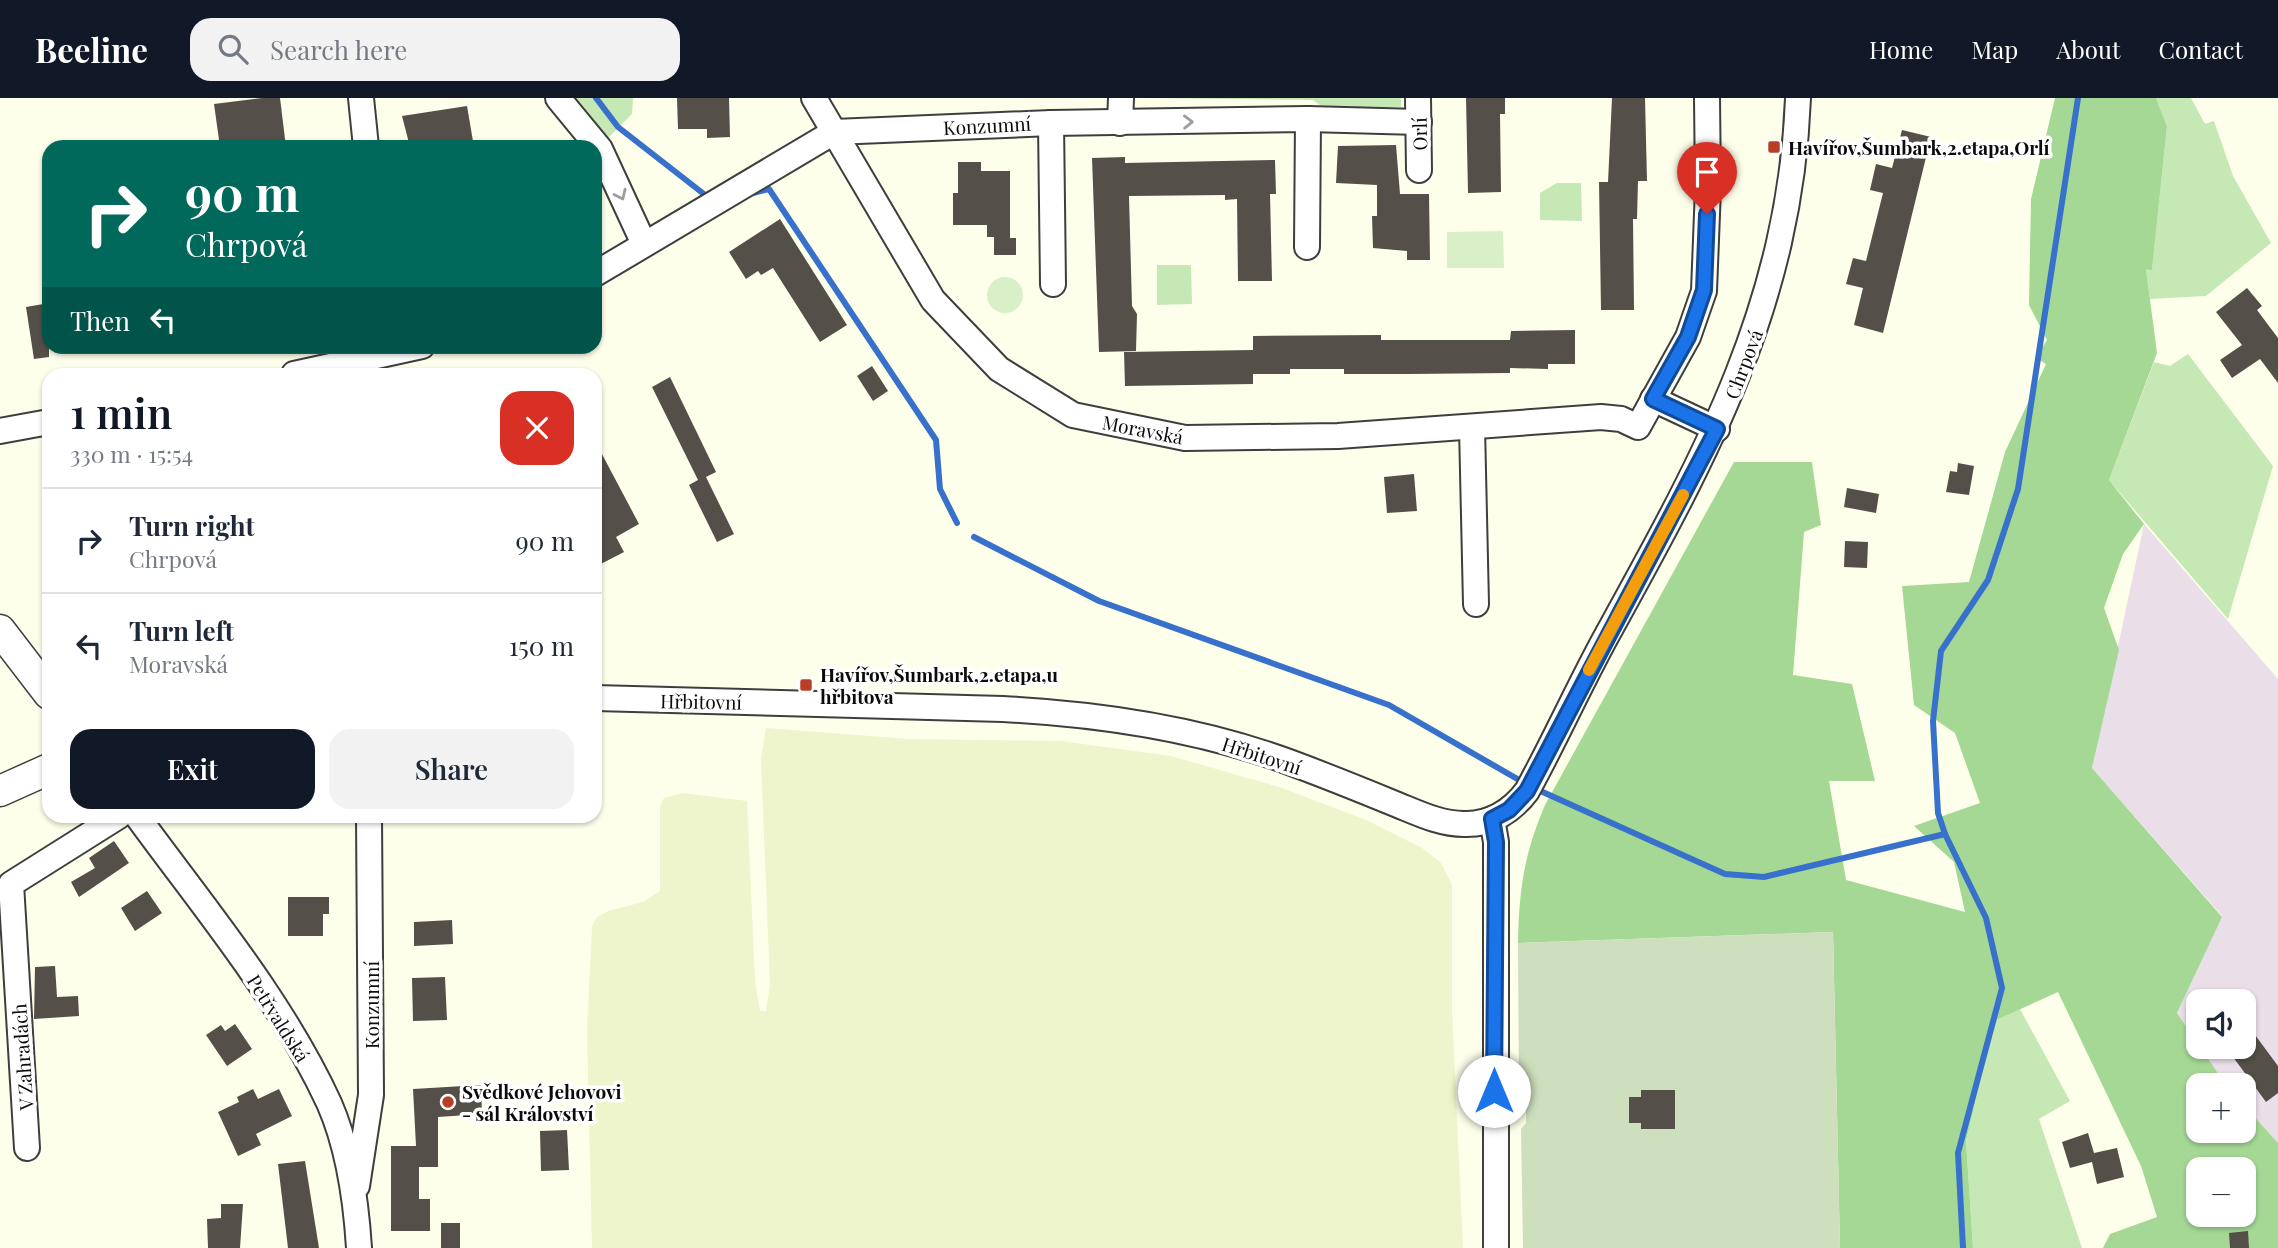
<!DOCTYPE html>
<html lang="en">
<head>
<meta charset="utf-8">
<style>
	:root { --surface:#fff; --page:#f2f2f3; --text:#1f2937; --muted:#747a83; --line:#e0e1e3; --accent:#111827 }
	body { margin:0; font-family:"Playfair Display",serif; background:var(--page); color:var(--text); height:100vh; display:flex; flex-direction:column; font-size:26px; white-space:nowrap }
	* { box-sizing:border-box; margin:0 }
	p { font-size:23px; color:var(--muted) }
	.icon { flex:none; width:38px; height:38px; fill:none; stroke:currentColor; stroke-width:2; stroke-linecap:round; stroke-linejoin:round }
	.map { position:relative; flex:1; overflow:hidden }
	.sheet { position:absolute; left:42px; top:270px; width:560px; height:455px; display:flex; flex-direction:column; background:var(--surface); border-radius:21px; box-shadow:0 2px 5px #0004 }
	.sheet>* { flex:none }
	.top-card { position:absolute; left:42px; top:42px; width:560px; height:214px; border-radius:21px; box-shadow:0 2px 5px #0004; background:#00695c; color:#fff; overflow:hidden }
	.buttons { position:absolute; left:2186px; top:891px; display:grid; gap:14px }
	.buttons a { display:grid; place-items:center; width:70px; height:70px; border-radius:14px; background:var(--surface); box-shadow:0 2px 5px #0004; font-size:35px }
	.pin { position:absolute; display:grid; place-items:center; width:60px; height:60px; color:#fff; margin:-72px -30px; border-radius:50% 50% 50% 0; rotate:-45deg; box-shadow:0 0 7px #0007 }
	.pin .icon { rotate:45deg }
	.me { position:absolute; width:77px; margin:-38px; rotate:0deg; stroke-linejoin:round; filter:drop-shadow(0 0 5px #0008) }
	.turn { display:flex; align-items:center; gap:24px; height:147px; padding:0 28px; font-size:32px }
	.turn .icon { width:91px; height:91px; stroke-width:2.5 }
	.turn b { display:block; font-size:49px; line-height:60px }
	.then { display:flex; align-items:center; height:66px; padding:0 28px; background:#0003; gap:14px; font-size:26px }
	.round { display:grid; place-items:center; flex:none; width:74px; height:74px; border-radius:21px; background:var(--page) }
	.headline { display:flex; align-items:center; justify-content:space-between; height:119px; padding:0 28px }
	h1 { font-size:42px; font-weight:600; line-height:52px; color:var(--accent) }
	.primary-button { display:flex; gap:14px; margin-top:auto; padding:14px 28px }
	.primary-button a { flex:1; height:80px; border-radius:21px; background:var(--accent); color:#fff; font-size:28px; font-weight:600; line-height:80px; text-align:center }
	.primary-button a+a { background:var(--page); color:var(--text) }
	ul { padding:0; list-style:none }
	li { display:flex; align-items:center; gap:21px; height:105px; padding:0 28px; border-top:2px solid var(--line) }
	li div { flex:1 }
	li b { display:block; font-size:26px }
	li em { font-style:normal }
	header { display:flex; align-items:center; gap:42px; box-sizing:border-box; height:98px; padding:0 35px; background:var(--accent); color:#fff }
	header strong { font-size:33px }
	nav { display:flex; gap:38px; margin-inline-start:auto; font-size:24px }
	.search { width:490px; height:63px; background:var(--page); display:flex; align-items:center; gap:18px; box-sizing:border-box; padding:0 24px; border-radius:21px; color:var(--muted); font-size:26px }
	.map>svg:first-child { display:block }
	.industrial { fill:#eadfe9 }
	.farmland { fill:#eef4cb }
	.green { fill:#c5e8b5 }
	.forest { fill:#a5d895; fill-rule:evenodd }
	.cemetery { fill:#cddfbd }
	.pitch { fill:#d8efc7 }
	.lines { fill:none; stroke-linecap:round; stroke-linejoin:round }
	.stream { stroke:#3871cb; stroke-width:6 }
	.building { fill:#544f48 }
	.minor-casing { stroke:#3e3e3e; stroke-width:28 }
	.tertiary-casing { stroke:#3e3e3e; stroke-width:33 }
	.minor { stroke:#fff; stroke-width:24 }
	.tertiary { stroke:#fff; stroke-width:30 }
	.oneway { stroke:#9d9d9d }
	.route-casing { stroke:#114b97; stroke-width:18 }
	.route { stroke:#1a73e8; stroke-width:12 }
	.slow { stroke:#f59e0b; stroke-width:12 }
	.poi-dot { fill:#b93e26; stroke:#fff; stroke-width:2.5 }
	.labels { text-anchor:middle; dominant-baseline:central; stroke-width:7; stroke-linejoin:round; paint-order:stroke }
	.street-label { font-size:19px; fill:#0b0b0b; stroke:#fff }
	.poi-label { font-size:19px; font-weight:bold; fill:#0b0b0b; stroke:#fff; text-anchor:start }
</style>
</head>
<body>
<header>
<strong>Beeline</strong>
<div class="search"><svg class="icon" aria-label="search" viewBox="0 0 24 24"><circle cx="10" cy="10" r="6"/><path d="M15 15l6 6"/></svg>Search here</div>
<nav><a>Home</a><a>Map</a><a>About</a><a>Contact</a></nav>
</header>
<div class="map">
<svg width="2278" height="1150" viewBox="0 0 2278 1150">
	<rect width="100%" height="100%" fill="#feffea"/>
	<path class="industrial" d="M2144 426 2278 581V1045L2244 1007V987H2226L2200 949 2244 948V903H2198V946L2177 915 2222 818 2092 670Z"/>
	<path class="farmland" d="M766 630 909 641 1061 643 1171 658 1282 690 1366 722 1422 750 1441 765 1452 787V912L1463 1150H592L587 932 592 828 597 819 608 813 643 804 660 793V708L664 700 682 695 747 703 755 883 760 913H766L770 887 761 661Z"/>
	<g class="green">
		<path d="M574 0H633L632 16 606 42Z"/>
		<path d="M1142 0H1401V9L1325 11 1313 2Z"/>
		<path d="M2156 0H2191L2205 26 2214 23 2233 78 2271 145 2206 198 2150 201 2146 171H2152L2167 28Z"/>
		<path d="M1557 85H1581L1582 123 1540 122V95Z"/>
		<path d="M1157 167H1191L1192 206 1157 207Z"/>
		<path d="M2188 256 2273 368 2228 521 2109 382 2154 264 2170 268Z"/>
		<path d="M2020 911 2070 1003 2039 1021 2082 1150H1973L1966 1043 1994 923Z"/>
	</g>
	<path class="forest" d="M2055 0H2156L2167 28 2152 172 2146 171 2157 255 2109 382 2144 426 2123 456 2104 510 2119 552 2092 670 2222 819 2177 915 2226 987H2198V1032H2244V1007L2278 1045V1150H2103L2110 1136 2157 1119 2141 1068 2058 894 1994 923 1966 1043 1973 1150H1840L1833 834 1518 845C1519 792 1524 756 1545 707L1734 364H1812L1821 427 1804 434 1793 577 1852 586 1875 683H1829L1846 782 1965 814 1954 764 1914 728 1980 705 1955 635 1914 607 1902 488 1969 484 2005 354 2046 266 2036 260 2047 242 2029 207 2031 101ZM2198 1071H2244V1116H2198Z"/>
	<path class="cemetery" d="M1833 834 1840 1150H1523L1521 1031 1526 1025V1009L1519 1002 1518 845Z"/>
	<g class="pitch">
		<path d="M1503 133 1504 170H1447V134Z"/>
		<circle cx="1005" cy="197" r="18"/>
	</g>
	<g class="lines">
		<g class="stream">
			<path d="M596 0 618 29 709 100"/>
			<path d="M749 96 769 91 936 342 940 391 957 425"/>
			<path d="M974 439 1099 503 1389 607 1526 686"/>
			<path d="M1536 691 1725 776 1764 779 1945 736"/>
			<path d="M1963 1150 1958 1055 2002 890 1986 820 1945 736 1938 715 1933 623 1941 553 1988 482 2018 391 2078 0"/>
		</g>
	</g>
	<g class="building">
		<path d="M262 0H280L286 49H220L214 6Z"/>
		<path d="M677 0H729L730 39 707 40V31H678Z"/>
		<path d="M1466 0H1505V16H1500L1501 94 1468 95Z"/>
		<path d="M1612 0H1645L1647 83H1638L1637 121H1633L1634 212H1601L1599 84H1608Z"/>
		<path d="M467 8 474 49H410L402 18Z"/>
		<path d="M1902 32 1931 39 1883 235 1854 227 1863 190 1846 186 1853 160 1866 163 1883 95 1870 92 1876 66 1892 70Z"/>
		<path d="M1396 47 1400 96H1429L1430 162H1407V153L1373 150 1372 118H1377V87L1336 85 1338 48Z"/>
		<path d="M1125 59V65L1275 62 1276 96H1270L1272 183H1238L1237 101 1225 102V97L1129 98 1132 208 1137 216 1136 253 1099 254 1092 60Z"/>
		<path d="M958 64H981V73H1010V140H1016V157H994V139H987V127H953V95H958Z"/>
		<path d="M780 121 847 227 820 244 773 170 761 177 758 173 746 181 729 154Z"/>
		<path d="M2247 190 2262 208 2257 212 2278 240V285L2260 261 2232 280 2220 262 2242 247 2216 214Z"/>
		<path d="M49 205V259L34 261 26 209Z"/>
		<path d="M1575 232V266H1548V271L1510 270V275L1409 276H1344V271H1290V276H1253V286L1125 288 1124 254 1253 252V238L1381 237V242H1510L1511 233Z"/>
		<path d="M872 268 888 293 873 303 857 278Z"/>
		<path d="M670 279 716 374 706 379 734 436 717 444 689 387 698 382 652 289Z"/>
		<path d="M595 343 639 426 616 439 624 454 595 469Z"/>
		<path d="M1958 365 1974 368 1969 397 1946 394 1950 373 1957 374Z"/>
		<path d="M1414 376 1417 413 1387 415 1384 379Z"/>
		<path d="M1847 390 1879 396 1876 415 1844 409Z"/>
		<path d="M1845 443 1868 444 1867 470 1844 469Z"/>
		<path d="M114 743 129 765 79 799 71 784 95 770 89 760Z"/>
		<path d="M147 793 162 815 135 833 121 810Z"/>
		<path d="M288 799H329V816H323V838H288Z"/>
		<path d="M452 822 453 846 414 848V824Z"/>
		<path d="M55 868 57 899 78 898 79 918 34 921 35 869Z"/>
		<path d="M445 879 447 922 413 923 412 880Z"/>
		<path d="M2244 922 2278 968V995L2266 1004 2225 948H2244Z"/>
		<path d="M235 926 252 951 227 968 206 937 221 927 225 933Z"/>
		<path d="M481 987 482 1016 438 1019V1069H419V1101H430V1133H391V1048H416L413 991Z"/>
		<path d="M253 991 258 1001 279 991 292 1018 256 1036 261 1047 238 1058 218 1014 239 1004 237 999Z"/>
		<path d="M1641 992H1675V1031H1641V1025H1629V999H1641Z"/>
		<path d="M567 1032 569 1072 541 1073 540 1033Z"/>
		<path d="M2088 1035 2094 1055 2117 1050 2124 1079 2097 1086 2092 1064 2070 1070 2062 1044Z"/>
		<path d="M305 1063 319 1150H288L278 1066Z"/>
		<path d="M221 1106H243L240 1150H208L207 1121 221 1120Z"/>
		<rect x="441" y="1125" width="19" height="25"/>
		<path d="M2248 1133 2249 1150H2230L2229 1135Z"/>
	</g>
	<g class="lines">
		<defs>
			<g id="minor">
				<path d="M361 0 366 49"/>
				<path d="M558 0 600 51 644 146"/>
				<path d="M814 0 933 202 999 271 1073 317 1185 340 1338 338 1601 319 1621 321 1638 329 1688 239 1704 193 1708 90 1707 0"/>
				<path d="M1418 0 1419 72"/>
				<path d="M1051 25 1053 186"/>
				<path d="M1120 25 1121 0"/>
				<path d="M1307 149 1308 21"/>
				<path d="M595 176 834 34 1051 25 1308 21 1419 24"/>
				<path d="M294 276 422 248"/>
				<path d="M1653 301 1717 331"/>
				<path d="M1472 329 1476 506"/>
				<path d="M0 333 49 324"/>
				<path d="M595 600 1003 611C1100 616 1197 630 1289 664 1324 677 1359 691 1393 705 1416 714 1439 726 1464 726 1490 727 1512 713 1527 693 1555 642 1579 588 1607 537 1704 361 1790 208 1798 0"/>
				<path d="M137 718C204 810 281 901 329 1005 349 1050 356 1102 359 1150"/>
				<path d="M1492 721 1496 744V1150"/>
				<path d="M27 1050 11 786 119 718"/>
				<path d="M357 1088 371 997 369 718"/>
			</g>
			<g id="tertiary">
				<path d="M0 532 49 596"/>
				<path d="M0 693 49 671"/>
			</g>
		</defs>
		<use href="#minor" class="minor-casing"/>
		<use href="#tertiary" class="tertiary-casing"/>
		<use href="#minor" class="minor"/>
		<use href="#tertiary" class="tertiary"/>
	</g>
	<defs><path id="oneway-chevron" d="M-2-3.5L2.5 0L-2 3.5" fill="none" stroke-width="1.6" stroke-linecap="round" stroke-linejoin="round" transform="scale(1.75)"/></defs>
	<g class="oneway">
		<use href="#oneway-chevron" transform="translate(1188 24) rotate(-1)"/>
		<use href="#oneway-chevron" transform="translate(621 97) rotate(65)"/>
	</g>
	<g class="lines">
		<defs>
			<path id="route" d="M1494 993 1496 744 1492 721 1509 712 1527 693 1717 331 1653 301 1688 239 1704 192 1707 116"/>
		</defs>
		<use href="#route" class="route-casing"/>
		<use href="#route" class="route"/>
		<path class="slow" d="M1589 572 1683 397"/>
	</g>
	<g class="poi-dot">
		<rect x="1767" y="42" width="14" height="14" rx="3.5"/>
		<rect x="799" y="580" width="14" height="14" rx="3.5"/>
		<circle cx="448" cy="1004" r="7"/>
	</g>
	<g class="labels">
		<g class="street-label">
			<text transform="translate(987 27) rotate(-3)">Konzumní</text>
			<text transform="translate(1419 36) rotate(-91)">Orlí</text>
			<text transform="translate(1743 266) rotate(-69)">Chrpová</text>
			<text transform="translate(1143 331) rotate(11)">Moravská</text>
			<text transform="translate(701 603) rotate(1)">Hřbitovní</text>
			<text transform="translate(1262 657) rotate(18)">Hřbitovní</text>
			<text transform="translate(371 907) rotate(-90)">Konzumní</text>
			<text transform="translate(279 920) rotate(58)">Petřvaldská</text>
			<text transform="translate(22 959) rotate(-94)">V Zahradách</text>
		</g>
		<g class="poi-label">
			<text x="1788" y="49">Havířov,Šumbark,2.etapa,Orlí</text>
			<text x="820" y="576">Havířov,Šumbark,2.etapa,u<tspan x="820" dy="22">hřbitova</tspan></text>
			<text x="462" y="993">Svědkové Jehovovi<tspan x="462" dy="22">- sál Království</tspan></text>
		</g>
	</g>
</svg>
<div class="buttons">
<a><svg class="icon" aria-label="sound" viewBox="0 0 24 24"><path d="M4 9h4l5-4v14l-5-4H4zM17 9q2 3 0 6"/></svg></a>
<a>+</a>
<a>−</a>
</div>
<div class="pin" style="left:1707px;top:116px;background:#d93025"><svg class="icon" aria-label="arrive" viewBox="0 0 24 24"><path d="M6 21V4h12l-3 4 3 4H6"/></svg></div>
<svg class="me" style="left:1494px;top:993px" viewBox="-20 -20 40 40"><circle r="19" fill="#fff"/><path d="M0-13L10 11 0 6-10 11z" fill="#1a73e8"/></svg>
<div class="top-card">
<div class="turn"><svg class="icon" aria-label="right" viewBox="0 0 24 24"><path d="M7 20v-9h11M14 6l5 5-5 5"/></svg><div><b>90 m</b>Chrpová</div></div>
<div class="then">Then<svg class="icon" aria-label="left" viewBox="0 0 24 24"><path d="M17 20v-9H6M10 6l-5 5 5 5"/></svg></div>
</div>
<section class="sheet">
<div class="headline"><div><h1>1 min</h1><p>330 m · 15:54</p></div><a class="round" style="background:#d93025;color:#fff"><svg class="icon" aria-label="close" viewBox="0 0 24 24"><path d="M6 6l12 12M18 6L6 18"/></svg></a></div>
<ul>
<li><svg class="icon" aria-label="right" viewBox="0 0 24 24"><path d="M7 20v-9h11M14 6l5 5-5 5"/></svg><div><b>Turn right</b><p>Chrpová</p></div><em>90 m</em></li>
<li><svg class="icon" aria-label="left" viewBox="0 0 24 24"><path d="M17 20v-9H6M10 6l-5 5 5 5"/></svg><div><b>Turn left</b><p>Moravská</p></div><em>150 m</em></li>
</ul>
<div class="primary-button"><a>Exit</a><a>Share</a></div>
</section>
</div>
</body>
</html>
